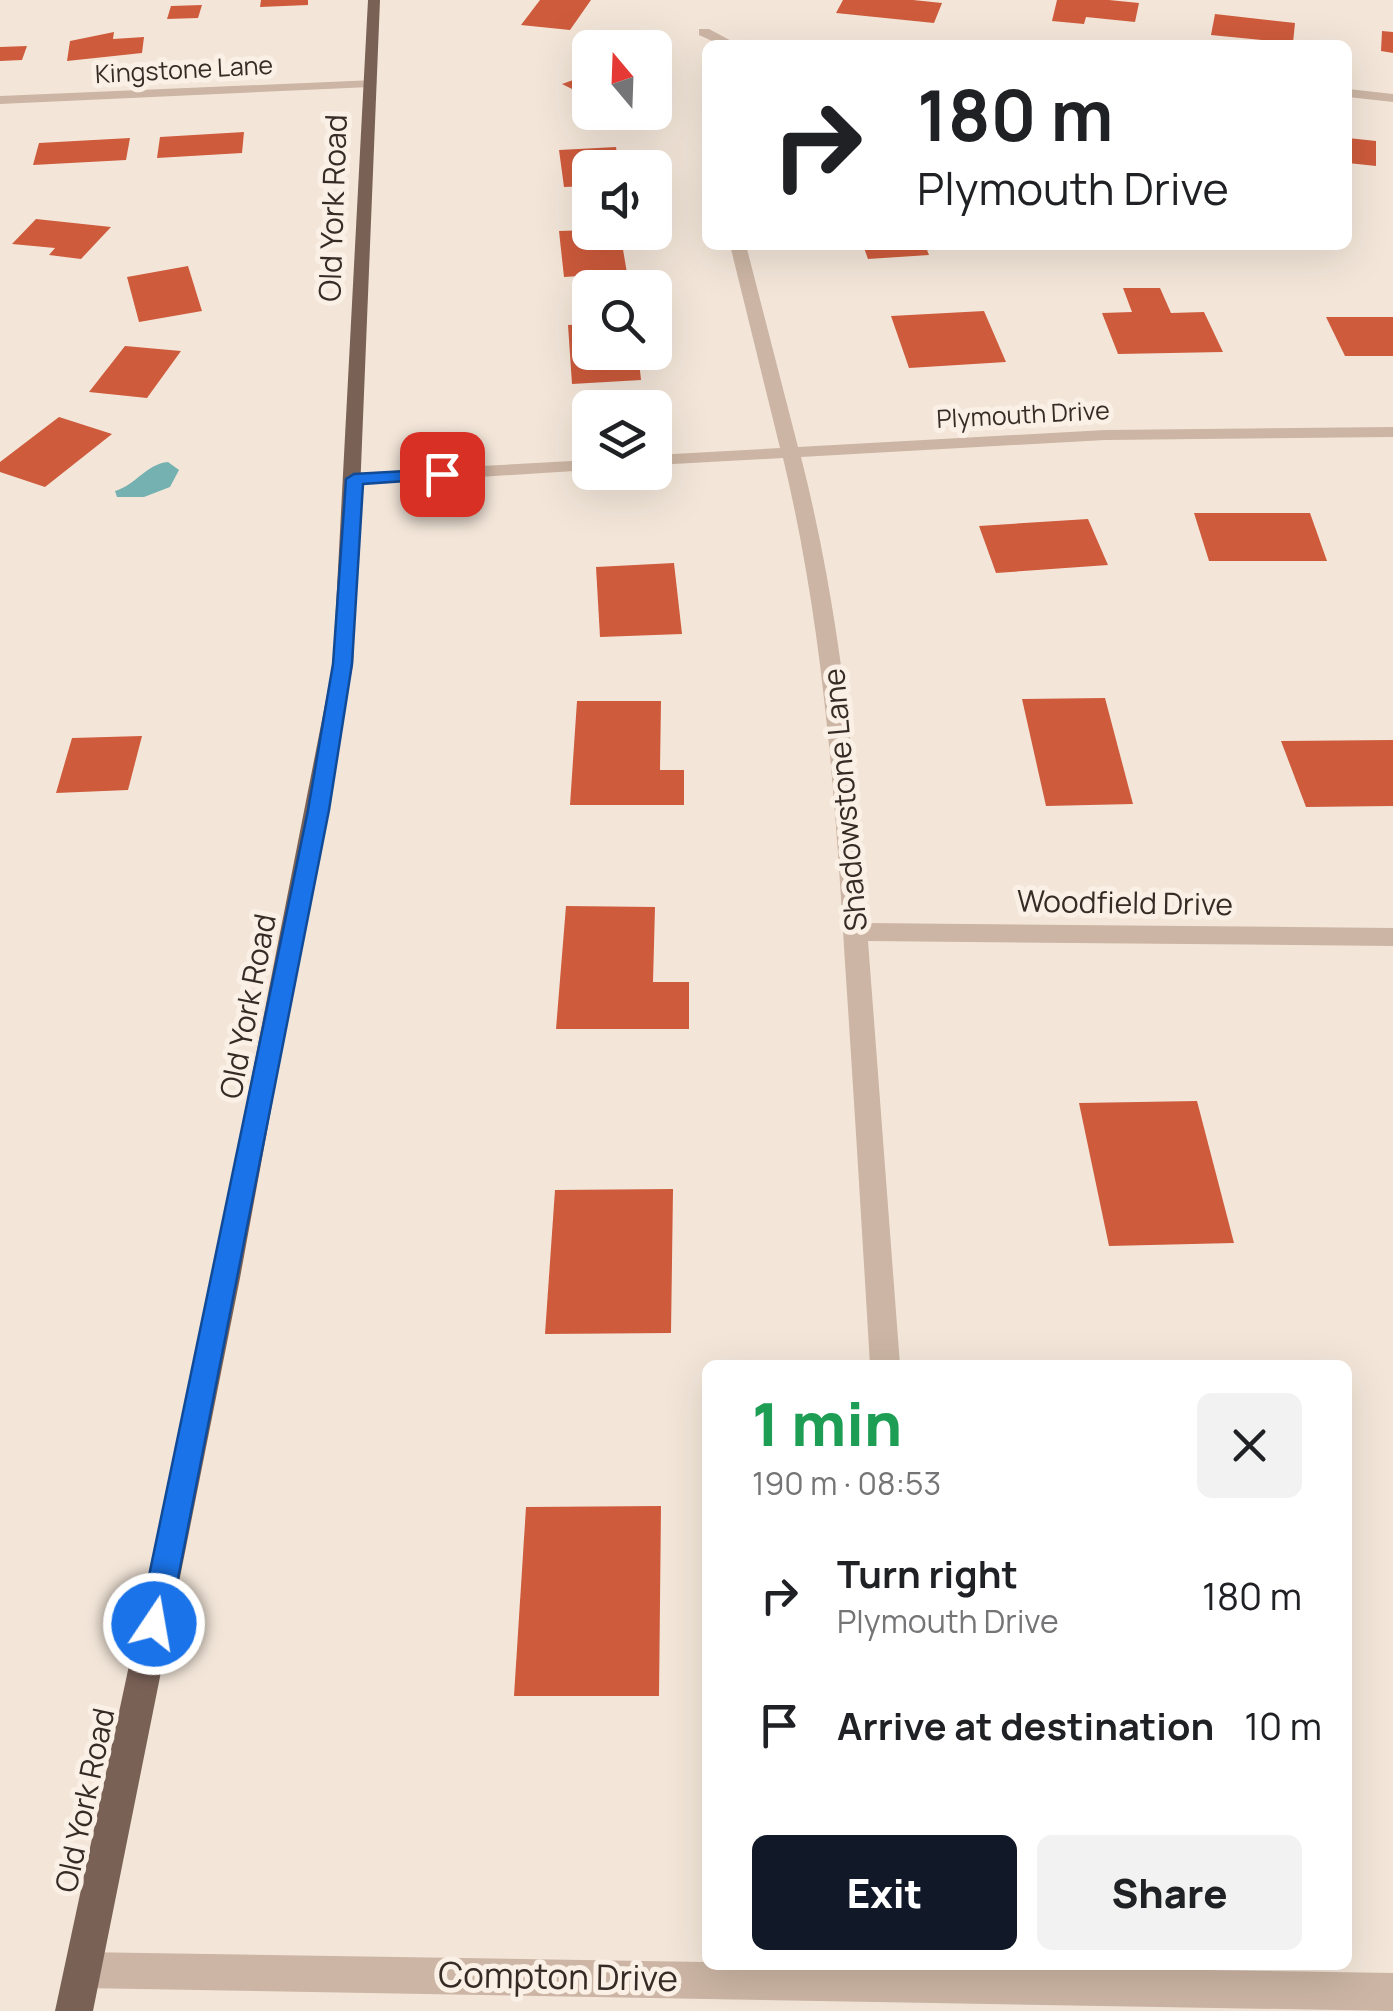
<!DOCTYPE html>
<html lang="en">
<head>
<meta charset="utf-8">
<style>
	:root { --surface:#fff; --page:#f2f2f2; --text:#202124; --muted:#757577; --accent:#111827 }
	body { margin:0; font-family:Manrope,sans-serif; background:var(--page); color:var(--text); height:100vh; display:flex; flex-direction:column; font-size:38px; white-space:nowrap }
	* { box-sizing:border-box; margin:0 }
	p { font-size:32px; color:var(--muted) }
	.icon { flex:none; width:55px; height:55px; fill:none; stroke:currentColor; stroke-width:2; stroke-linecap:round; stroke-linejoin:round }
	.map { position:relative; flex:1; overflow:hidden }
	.panel { position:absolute; left:702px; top:1360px; width:650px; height:610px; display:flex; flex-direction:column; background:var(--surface); border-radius:15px; box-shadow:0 10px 40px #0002 }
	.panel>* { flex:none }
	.hud { position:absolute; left:702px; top:40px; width:650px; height:210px; border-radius:15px; box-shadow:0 10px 40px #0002; background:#fff; color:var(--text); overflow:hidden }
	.needle { width:65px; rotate:341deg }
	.controls { position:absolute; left:572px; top:30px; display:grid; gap:20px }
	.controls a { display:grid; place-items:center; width:100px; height:100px; border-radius:15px; background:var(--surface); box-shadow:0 10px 40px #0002; font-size:50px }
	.pin { position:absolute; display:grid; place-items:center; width:85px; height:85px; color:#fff; margin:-42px; border-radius:20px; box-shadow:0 5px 15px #0006 }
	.me { position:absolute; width:110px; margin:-55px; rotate:12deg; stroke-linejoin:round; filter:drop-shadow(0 0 8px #0008) }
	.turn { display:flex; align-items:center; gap:35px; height:210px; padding:0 50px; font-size:45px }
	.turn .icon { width:130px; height:130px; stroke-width:2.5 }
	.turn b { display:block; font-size:70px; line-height:85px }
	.round { display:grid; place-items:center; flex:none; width:105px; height:105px; border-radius:15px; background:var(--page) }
	.summary { display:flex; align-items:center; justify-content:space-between; height:170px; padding:0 50px }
	h1 { font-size:60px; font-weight:800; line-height:75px; color:#1e9e55 }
	.cta { display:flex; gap:20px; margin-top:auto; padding:20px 50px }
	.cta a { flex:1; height:115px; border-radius:15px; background:var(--accent); color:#fff; font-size:40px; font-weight:800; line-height:115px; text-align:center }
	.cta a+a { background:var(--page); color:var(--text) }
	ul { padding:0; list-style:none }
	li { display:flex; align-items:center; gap:30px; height:130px; padding:0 50px }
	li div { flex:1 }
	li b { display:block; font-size:38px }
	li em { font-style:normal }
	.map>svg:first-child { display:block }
	.water { fill:#76b1b2 }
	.building { fill:#ce5b3c }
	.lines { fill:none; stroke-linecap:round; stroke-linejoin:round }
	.minor { fill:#ccb5a4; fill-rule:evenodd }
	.primary { fill:#7a6156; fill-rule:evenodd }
	.route { fill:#1a73e8; stroke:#114b97; stroke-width:2.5 }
	.labels { text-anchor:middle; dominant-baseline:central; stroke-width:10; stroke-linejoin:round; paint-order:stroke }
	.far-street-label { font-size:25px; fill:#372b26; stroke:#faf0e6 }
	.street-label { font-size:30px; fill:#372b26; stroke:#faf0e6 }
	.near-street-label { font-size:35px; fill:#372b26; stroke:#faf0e6 }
</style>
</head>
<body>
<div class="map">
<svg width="1393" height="2011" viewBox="0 0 1393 2011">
	<rect width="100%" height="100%" fill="#f3e6d9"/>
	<path class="water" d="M168 462 179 470 170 487 144 497H117L115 491C136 485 146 464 168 462Z"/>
	<g class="building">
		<path d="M261 0H308V5L260 7Z"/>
		<path d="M540 0H591L570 30 521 25Z"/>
		<path d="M843 0H913L942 3 934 23 836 13Z"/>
		<path d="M1057 0H1109L1139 3 1135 22 1086 17 1084 24 1052 21Z"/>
		<path d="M202 5 198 18 167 19 171 6Z"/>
		<path d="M1215 14 1295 23 1293 43 1211 35Z"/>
		<path d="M1382 31 1393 32V53L1381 51Z"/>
		<path d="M114 32 113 39 144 37 142 53 67 61 70 41Z"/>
		<path d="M27 46 22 60 0 61V47Z"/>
		<path d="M590 74V98L562 84Z"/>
		<path d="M244 132 242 153 157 158 160 137Z"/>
		<path d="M130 138 126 160 33 165 39 143Z"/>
		<path d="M1348 138 1376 141V166L1348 163Z"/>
		<path d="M616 147 619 168H590V186L564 187 559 150Z"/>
		<path d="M36 219 111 227 81 259 49 255 55 248 12 244Z"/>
		<path d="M590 230 620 232 627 273 564 277 559 231Z"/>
		<path d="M863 245H925L929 255 868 259Z"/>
		<path d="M188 266 202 311 139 322 127 277Z"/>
		<path d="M1123 288H1160L1171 313 1204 312 1223 352 1118 354 1102 313 1132 312Z"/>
		<path d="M984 311 1006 362 909 368 891 316Z"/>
		<path d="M1326 317H1393V356H1345Z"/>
		<path d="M590 324V352H638L641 380 572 384 568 325Z"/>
		<path d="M125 346 181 351 147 398 89 392Z"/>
		<path d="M59 417 112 434 45 487 0 472V462Z"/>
		<path d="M1194 513H1310L1327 561H1209Z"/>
		<path d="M1088 519 1108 565 996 573 979 526Z"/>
		<path d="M674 563 682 634 600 637 596 567Z"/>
		<path d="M1105 698 1133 804 1046 806 1022 699Z"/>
		<path d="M577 701H661L660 770H684V805H570Z"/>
		<path d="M142 736 128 790 56 793 72 738Z"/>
		<path d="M1393 740V806L1306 807 1281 741Z"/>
		<path d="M566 906 655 907 653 982H689V1029H556Z"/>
		<path d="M1197 1101 1234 1243 1109 1246 1079 1103Z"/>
		<path d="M673 1189 671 1333 545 1334 555 1190Z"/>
		<path d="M661 1506 659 1696H514L526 1507Z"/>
	</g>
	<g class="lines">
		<g class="minor">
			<path d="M699 29H709L739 45H721L699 35Z"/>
			<path d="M375 80 377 83 370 87 0 104V96Z"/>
			<path d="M1348 89 1393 94V102L1348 97Z"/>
			<path d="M730 245H746L798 447 1105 430 1393 427V437L1105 440 801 457C840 610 855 766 867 923L1393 928V946L868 941 900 1365H870C862 1231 854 1097 845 963 835 793 823 624 783 458L655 465V455L780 448Z"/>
			<path d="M590 460V470L354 485 345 479 354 473Z"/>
			<path d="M82 1952 1393 1973V2011L82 1988 69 1983 64 1970 69 1957Z"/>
		</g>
		<path class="primary" d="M368 0H380L353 664 240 1278 93 2011H55L212 1278 333 664Z"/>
	</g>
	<path class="route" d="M442 469 448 470V478L363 484 352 664 329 810 169 1624 165 1635 154 1639 143 1635 139 1624 308 810 333 664 346 479 354 474Z"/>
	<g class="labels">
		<g class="far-street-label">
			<text transform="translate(184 69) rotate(-3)">Kingstone Lane</text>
			<text transform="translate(1023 414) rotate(-3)">Plymouth Drive</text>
		</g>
		<g class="street-label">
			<text transform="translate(332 208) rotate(-88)">Old York Road</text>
			<text transform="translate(844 800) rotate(-95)">Shadowstone Lane</text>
			<text transform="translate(1125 902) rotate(1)">Woodfield Drive</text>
			<text transform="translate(247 1006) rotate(-79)">Old York Road</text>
			<text transform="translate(84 1800) rotate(-78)">Old York Road</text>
		</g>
		<g class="near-street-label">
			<text transform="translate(558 1976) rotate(1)">Compton Drive</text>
		</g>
	</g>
</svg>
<div class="controls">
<a><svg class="needle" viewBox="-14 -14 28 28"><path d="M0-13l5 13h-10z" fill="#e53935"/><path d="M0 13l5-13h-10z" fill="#757577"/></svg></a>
<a><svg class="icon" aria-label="sound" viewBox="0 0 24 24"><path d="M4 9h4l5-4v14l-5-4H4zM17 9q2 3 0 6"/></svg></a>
<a><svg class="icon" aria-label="search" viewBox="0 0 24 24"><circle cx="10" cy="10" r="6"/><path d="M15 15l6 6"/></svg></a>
<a><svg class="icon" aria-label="layers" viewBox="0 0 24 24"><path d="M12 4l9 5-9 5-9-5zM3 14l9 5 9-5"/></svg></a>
</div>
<div class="pin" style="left:442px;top:474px;background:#d93025"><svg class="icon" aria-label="arrive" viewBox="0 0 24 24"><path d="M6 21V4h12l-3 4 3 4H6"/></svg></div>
<svg class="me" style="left:154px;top:1624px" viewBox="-20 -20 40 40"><circle r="17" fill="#1a73e8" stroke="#fff" stroke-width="3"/><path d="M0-11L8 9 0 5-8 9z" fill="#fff"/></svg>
<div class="hud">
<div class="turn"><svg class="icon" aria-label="right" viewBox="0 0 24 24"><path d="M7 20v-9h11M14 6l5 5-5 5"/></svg><div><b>180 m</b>Plymouth Drive</div></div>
</div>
<section class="panel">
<div class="summary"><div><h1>1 min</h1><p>190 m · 08:53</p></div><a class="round"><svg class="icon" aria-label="close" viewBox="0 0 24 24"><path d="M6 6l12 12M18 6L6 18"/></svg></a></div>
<ul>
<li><svg class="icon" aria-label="right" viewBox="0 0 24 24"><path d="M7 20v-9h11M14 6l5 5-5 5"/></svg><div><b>Turn right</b><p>Plymouth Drive</p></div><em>180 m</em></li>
<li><svg class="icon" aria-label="arrive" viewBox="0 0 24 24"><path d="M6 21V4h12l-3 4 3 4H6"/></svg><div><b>Arrive at destination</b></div><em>10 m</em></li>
</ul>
<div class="cta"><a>Exit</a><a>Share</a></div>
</section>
</div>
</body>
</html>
